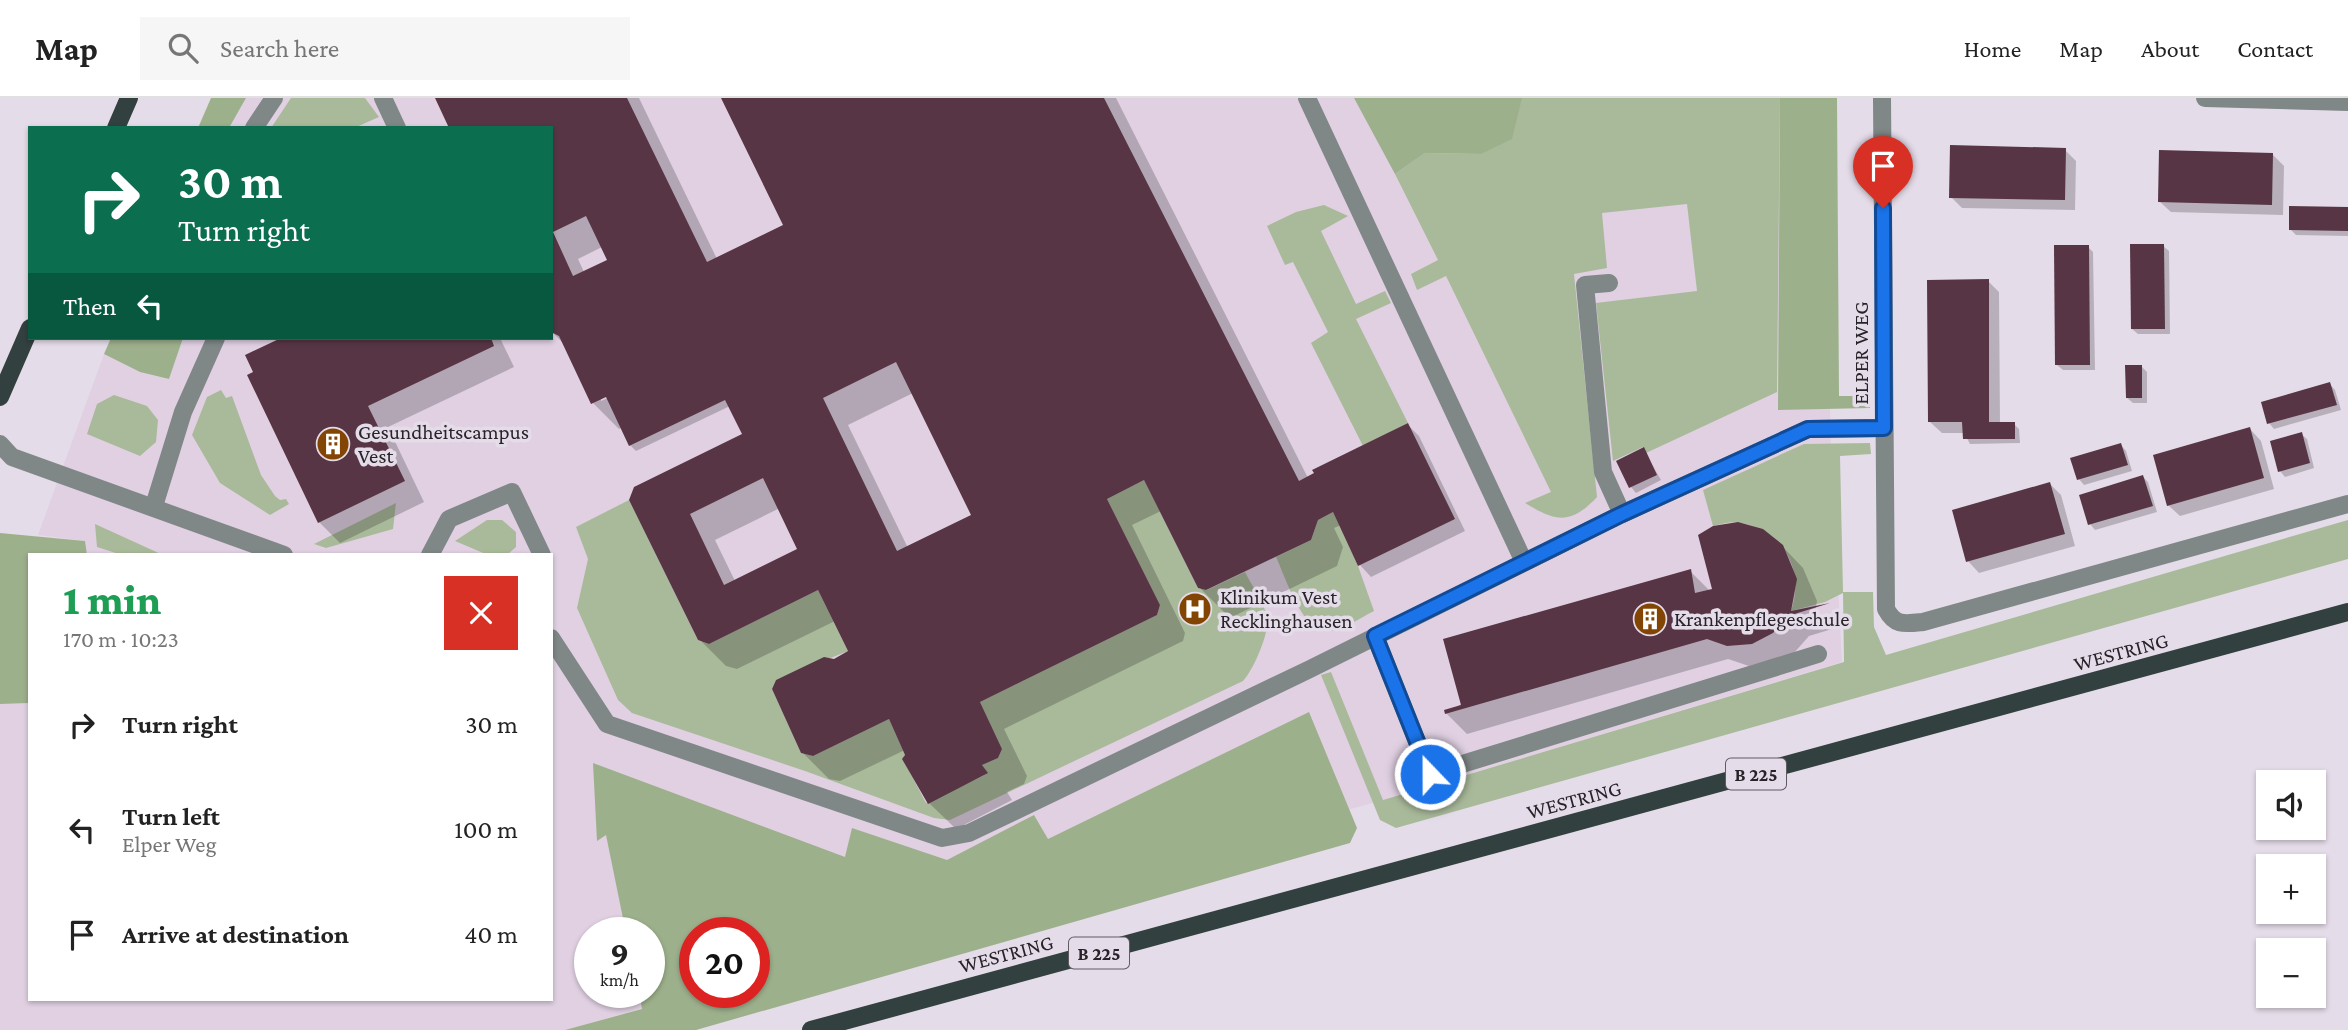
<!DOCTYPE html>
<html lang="en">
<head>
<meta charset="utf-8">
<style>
	:root { --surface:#fff; --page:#f6f6f6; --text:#222; --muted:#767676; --line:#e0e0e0 }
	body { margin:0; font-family:"Crimson Pro",serif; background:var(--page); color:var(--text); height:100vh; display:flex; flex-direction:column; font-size:26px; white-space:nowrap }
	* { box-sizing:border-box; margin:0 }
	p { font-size:23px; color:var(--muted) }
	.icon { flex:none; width:38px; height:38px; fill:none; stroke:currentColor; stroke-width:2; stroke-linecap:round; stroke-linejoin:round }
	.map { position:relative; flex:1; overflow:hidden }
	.sheet { position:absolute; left:28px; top:455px; width:525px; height:448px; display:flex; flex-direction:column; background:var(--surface); border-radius:0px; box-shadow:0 2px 5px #0004 }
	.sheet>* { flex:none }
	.top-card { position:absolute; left:28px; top:28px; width:525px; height:214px; border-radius:0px; box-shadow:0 2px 5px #0004; background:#0b6e4f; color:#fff; overflow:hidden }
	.controls { position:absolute; left:2256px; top:672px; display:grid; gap:14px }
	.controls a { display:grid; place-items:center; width:70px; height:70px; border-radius:0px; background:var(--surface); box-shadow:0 2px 5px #0004; font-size:35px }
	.speed { position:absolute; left:574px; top:819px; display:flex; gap:14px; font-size:35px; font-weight:700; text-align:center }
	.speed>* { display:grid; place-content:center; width:91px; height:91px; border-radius:50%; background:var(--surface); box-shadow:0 2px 5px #0004; line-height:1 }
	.speed small { font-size:18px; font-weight:400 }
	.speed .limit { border:10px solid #d22; background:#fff; color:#111 }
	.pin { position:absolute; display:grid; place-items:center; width:60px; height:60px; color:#fff; margin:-72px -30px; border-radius:50% 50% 50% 0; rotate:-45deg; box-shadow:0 0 7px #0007 }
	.pin .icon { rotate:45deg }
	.me { position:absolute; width:77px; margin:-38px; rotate:338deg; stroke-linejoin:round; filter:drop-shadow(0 0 5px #0008) }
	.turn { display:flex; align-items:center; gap:24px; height:147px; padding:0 35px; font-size:32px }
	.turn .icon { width:91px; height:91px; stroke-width:2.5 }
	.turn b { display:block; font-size:49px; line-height:60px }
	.then { display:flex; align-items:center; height:66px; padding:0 35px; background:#0003; gap:14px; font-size:26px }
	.round { display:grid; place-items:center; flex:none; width:74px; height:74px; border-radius:0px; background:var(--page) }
	.head { display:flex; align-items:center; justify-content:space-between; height:119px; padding:0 35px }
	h1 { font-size:42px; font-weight:800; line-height:52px; color:#1e9e55 }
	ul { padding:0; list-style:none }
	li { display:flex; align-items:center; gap:21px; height:105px; padding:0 35px }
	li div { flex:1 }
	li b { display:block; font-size:26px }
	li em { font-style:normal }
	header { display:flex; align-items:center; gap:42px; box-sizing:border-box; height:98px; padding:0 35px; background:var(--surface); border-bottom:2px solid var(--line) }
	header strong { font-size:33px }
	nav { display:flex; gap:38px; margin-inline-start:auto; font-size:24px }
	.search { width:490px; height:63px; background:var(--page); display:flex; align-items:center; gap:18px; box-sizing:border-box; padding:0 24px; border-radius:0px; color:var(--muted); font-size:26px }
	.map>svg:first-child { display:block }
	.medical { fill:#e0d0e2; fill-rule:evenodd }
	.green { fill:#a9ba9a }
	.forest { fill:#9db08c; fill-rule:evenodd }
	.shadow { fill:#0003; fill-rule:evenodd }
	.building { fill:#573545; fill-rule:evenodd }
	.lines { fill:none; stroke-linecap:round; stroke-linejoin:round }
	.minor { stroke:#7f8787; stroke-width:18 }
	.major { stroke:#334040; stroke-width:18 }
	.route-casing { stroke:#114b97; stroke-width:18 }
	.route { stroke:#1a73e8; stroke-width:12 }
	.labels { text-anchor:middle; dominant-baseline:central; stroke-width:7; stroke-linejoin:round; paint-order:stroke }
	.shield { fill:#e5dce9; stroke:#605a62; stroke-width:2 }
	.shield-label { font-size:19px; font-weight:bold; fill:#272328 }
	.street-label { font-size:21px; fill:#272328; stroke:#e5dce9 }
	.poi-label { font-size:21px; fill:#272328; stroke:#e5dce9; text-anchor:start }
</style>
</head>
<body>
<header>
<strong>Map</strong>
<div class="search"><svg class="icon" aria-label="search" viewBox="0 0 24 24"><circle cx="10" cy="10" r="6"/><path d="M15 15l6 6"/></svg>Search here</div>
<nav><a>Home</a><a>Map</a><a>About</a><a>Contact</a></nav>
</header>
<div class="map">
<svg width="2348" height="932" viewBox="0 0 2348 932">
	<rect width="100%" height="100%" fill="#e5dce9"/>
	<path class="medical" d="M246 0H1823L1831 355 1842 564 1383 702 754 879V835H695V894H702L565 932H0V606L30 605V901H551V457H87L85 443 38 437 104 256 140 274 169 281 183 240H551V30H229ZM590 835H649V894H590Z"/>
	<g class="green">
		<path d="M291 0H365L379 19 354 30H271Z"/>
		<path d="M1519 0H1780L1777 294 1646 355 1643 349 1613 363 1596 205 1697 193 1687 106 1602 115 1607 170 1574 176 1597 399C1570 428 1555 423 1525 405L1551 394 1446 178 1417 192 1411 176 1438 162 1395 76 1425 55 1481 56Z"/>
		<path d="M1324 107 1348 118 1321 133 1356 206 1385 193 1391 205 1356 221 1408 325 1363 348 1311 245 1328 234 1293 164 1285 167 1267 128 1296 114Z"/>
		<path d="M221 292 226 300 232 298 261 377 275 398 280 402 286 401 289 406 270 417 220 385 192 337 207 299Z"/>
		<path d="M114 297 147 308 158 322 156 344 140 358 87 336 97 306Z"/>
		<path d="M1870 345 1871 356 1840 358 1843 494H1873L1874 529 1886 557 2348 422V461L1396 730 1380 722 1321 577 1331 574 1383 702 1844 564 1843 495 1825 504 1791 513C1805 473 1784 432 1741 425 1733 423 1722 426 1713 428L1703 392 1804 346Z"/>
		<path d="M1144 382 1198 490 1207 492 1245 474C1252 488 1263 503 1267 518 1271 532 1253 573 1243 583L950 722 934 720 805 673 632 615 618 602 577 510 588 461 576 429 629 402 698 542 709 546 818 492 848 553 776 582 772 591 801 655 813 658 889 621 905 657 903 661 926 705 983 678 987 675 982 667 998 660 1002 651 980 604 1157 517 1160 507 1107 401Z"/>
		<path d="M396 405 393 431 326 450 314 446Z"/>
		<path d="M1333 414 1358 468 1374 513C1360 520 1343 532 1328 533 1303 536 1285 478 1276 459L1311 442 1318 422Z"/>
		<path d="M487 422H502L516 434V449L507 457H488L455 443Z"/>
		<path d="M95 426 163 457H122L97 449Z"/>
	</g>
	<g class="forest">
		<path d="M211 0H246L229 30H198Z"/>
		<path d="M1354 0H1522L1512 41 1481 56 1425 55 1395 76Z"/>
		<path d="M1780 0H1837L1839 298H1869L1870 310 1778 312Z"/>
		<path d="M111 240H183L169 281 140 274 104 256Z"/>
		<path d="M0 435 85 443 87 457H30V605L0 606Z"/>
		<path d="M1309 614 1357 730 1350 745 696 932H565L642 911 639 894H649V835H626L606 737 597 743 593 665 845 759 852 730 947 762 1034 717 1048 741ZM695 835H754V894H695Z"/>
	</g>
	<g class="shadow">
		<path d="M437 0H639L717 161 786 128 723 0H1116L1308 380 1408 327 1419 338 1465 433 1371 479 1360 467 1341 427 1334 430 1343 449 1337 468 1234 518 1226 516 1199 489 1161 413 1132 427 1185 535 1183 543 1004 631 1027 678 1024 686 1007 694 1012 702 956 731 929 705 905 652 840 683 829 681 802 654 834 563 850 554 835 523 737 571 726 568 699 541 631 401 744 337 730 308 636 353 630 347 623 329 619 331 593 305 565 247 551 233V30ZM602 149 609 162 584 174 578 161ZM913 295 973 418 908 450 848 327ZM616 296 601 303V299ZM780 410 800 452 735 483 715 442Z"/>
		<path d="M2065 52 2076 63 2075 112 1962 110 1951 99Z"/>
		<path d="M2272 56 2284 68 2283 117 2171 114 2159 103Z"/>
		<path d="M2348 111V138L2296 137 2291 132Z"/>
		<path d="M2163 148 2169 153 2170 236H2138L2132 231Z"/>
		<path d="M2088 149 2093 154 2095 272H2063L2057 267Z"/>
		<path d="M1988 183 1999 194 2000 326H2014L2019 331 2020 345 1970 346 1964 335H1942L1930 324Z"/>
		<path d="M284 240H500L514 269 388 329 424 404 340 445 319 424 256 274Z"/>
		<path d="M2142 269 2147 274V305H2133L2127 300Z"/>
		<path d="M2330 286 2335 292 2341 312 2274 331 2269 325Z"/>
		<path d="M2250 331 2261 343 2274 391 2180 418 2168 407Z"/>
		<path d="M2301 336 2307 341 2314 370 2285 379 2280 373Z"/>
		<path d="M2121 347 2126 353 2132 373 2084 387 2079 381Z"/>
		<path d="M1643 351 1661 382 1636 395 1631 389Z"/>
		<path d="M2143 379 2148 384 2157 414 2095 432 2090 426Z"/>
		<path d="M2050 386 2061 397 2075 448 1979 475 1968 463Z"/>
		<path d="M1782 448 1803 470 1817 503 1815 514 1832 531 1809 538 1794 555 1749 568 1728 561 1467 636 1446 615 1690 473 1710 493Z"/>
	</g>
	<g class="building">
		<path d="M435 0H627L707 164 783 127 721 0H1104L1299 383 1314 375 1312 372 1408 325 1455 421 1358 468 1333 414 1318 422 1311 442 1206 492 1198 490 1144 382 1107 401 1160 507 1157 517 980 604 1002 651 998 660 982 667 988 675 928 706 902 661 905 657 889 621 813 658 801 655 772 591 776 582 824 559 834 561 848 553 818 492 709 546 698 542 629 402 634 389 742 336 725 302 629 348 606 299 591 306 559 238 551 234V30H449ZM586 118 607 162 573 178 553 134ZM896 264 971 417 897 453 823 300ZM763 380 797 451 724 487 690 416Z"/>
		<path d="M1950 47 2066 50 2065 102 1949 100Z"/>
		<path d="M2159 52 2273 55 2272 107 2158 104Z"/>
		<path d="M2289 108 2348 109V133L2289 132Z"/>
		<path d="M2130 146H2164L2165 231H2131Z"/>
		<path d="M2054 147H2089L2090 267H2055Z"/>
		<path d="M1989 181V324H2015V341H1963L1962 324H1928L1927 182Z"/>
		<path d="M281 240H491L494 248 368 308 405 383 318 425 247 277 253 274 245 257Z"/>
		<path d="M2125 267H2142V300H2126Z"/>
		<path d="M2330 284 2337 307 2267 326 2261 304Z"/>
		<path d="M2250 329 2264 380 2167 408 2153 357Z"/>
		<path d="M2302 334 2310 365 2278 374 2270 343Z"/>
		<path d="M2121 345 2128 367 2077 382 2070 360Z"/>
		<path d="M1644 349 1657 377 1629 390 1616 363Z"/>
		<path d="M2143 377 2153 408 2088 427 2079 397Z"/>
		<path d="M2050 384 2065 436 1966 464 1952 412Z"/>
		<path d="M1738 424 1763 431 1783 447 1797 481 1791 513 1830 505 1788 518 1773 535 1752 546 1727 548 1707 541 1445 616 1444 612 1461 607 1443 541 1691 471 1695 495 1712 491 1698 437 1713 428Z"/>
	</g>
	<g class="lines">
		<g class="minor">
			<path d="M383 0 397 30"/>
			<path d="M1307 0 1524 464"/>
			<path d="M1882 0 1886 511C1895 528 1904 526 1923 524L2348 406"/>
			<path d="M2205 0 2348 4"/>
			<path d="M254 30 274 0"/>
			<path d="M1609 185 1585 187 1603 374 1622 416"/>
			<path d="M0 346 12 359 284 457"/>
			<path d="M154 408 183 314 216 240"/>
			<path d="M430 457 449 421 512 394 542 457"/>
			<path d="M1375 538 1430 676 1818 556"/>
			<path d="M551 540 607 626 942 740 969 735 1308 572 1622 416 1808 331 1884 330"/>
		</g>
		<g class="major">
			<path d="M116 30 129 0"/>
			<path d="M0 299 30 230"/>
			<path d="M811 932 2348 514"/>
		</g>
	</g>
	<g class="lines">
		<defs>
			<path id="route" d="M1430 676 1375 538 1622 416 1808 331 1884 330 1883 110"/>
		</defs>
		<use href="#route" class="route-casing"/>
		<use href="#route" class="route"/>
	</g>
	<defs>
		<symbol id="building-disc" viewBox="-11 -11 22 22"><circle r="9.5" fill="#834504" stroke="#e5dce9"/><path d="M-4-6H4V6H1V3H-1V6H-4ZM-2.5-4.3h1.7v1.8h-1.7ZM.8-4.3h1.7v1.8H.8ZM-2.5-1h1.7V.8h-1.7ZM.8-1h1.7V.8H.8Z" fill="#fff"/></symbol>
		<symbol id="hospital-disc" viewBox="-11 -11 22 22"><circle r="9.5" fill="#834504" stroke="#e5dce9"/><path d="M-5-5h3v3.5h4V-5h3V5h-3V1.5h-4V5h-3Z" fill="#fff"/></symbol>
	</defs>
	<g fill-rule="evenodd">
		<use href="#building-disc" x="314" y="327" width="38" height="38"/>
		<use href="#hospital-disc" x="1176" y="492" width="38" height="38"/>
		<use href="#building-disc" x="1631" y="502" width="38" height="38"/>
	</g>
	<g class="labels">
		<g class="shield">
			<rect x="1726" y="660.5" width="60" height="31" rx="5"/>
			<rect x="1069" y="839.5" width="60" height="31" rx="5"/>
		</g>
		<g class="shield-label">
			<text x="1756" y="676">B 225</text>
			<text x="1099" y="855">B 225</text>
		</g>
		<g class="street-label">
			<text transform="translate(1861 255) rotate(-90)">ELPER WEG</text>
			<text transform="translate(2121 554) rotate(-15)">WESTRING</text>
			<text transform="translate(1574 702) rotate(-15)">WESTRING</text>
			<text transform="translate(1006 856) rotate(-15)">WESTRING</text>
		</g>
		<g class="poi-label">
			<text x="358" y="334">Gesundheitscampus<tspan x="358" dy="24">Vest</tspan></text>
			<text x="1220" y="499">Klinikum Vest<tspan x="1220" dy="24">Recklinghausen</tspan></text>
			<text x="1674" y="521">Krankenpflegeschule</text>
		</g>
	</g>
</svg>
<div class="controls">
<a><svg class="icon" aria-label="sound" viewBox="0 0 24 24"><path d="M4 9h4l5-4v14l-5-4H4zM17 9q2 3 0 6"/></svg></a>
<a>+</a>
<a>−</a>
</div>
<div class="speed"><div>9<small>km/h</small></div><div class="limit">20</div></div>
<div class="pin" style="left:1883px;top:110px;background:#d93025"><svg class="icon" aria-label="arrive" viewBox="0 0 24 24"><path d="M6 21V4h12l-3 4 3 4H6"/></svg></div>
<svg class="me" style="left:1430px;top:676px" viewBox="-20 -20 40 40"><circle r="17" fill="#1a73e8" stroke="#fff" stroke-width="3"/><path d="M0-11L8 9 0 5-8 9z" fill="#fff"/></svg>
<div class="top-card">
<div class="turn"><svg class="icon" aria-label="right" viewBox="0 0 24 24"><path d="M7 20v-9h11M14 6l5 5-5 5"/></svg><div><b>30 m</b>Turn right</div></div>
<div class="then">Then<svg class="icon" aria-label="left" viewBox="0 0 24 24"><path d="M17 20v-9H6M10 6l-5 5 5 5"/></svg></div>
</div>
<section class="sheet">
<div class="head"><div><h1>1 min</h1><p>170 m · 10:23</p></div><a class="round" style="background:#d93025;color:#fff"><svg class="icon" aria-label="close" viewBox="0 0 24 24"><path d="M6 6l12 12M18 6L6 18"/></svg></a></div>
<ul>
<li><svg class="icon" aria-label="right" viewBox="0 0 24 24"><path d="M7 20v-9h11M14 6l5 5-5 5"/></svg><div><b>Turn right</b></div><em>30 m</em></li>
<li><svg class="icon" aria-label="left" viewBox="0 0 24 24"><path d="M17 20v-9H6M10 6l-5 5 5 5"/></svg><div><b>Turn left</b><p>Elper Weg</p></div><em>100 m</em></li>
<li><svg class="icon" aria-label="arrive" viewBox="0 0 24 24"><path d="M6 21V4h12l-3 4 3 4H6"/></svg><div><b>Arrive at destination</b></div><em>40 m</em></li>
</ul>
</section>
</div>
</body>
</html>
